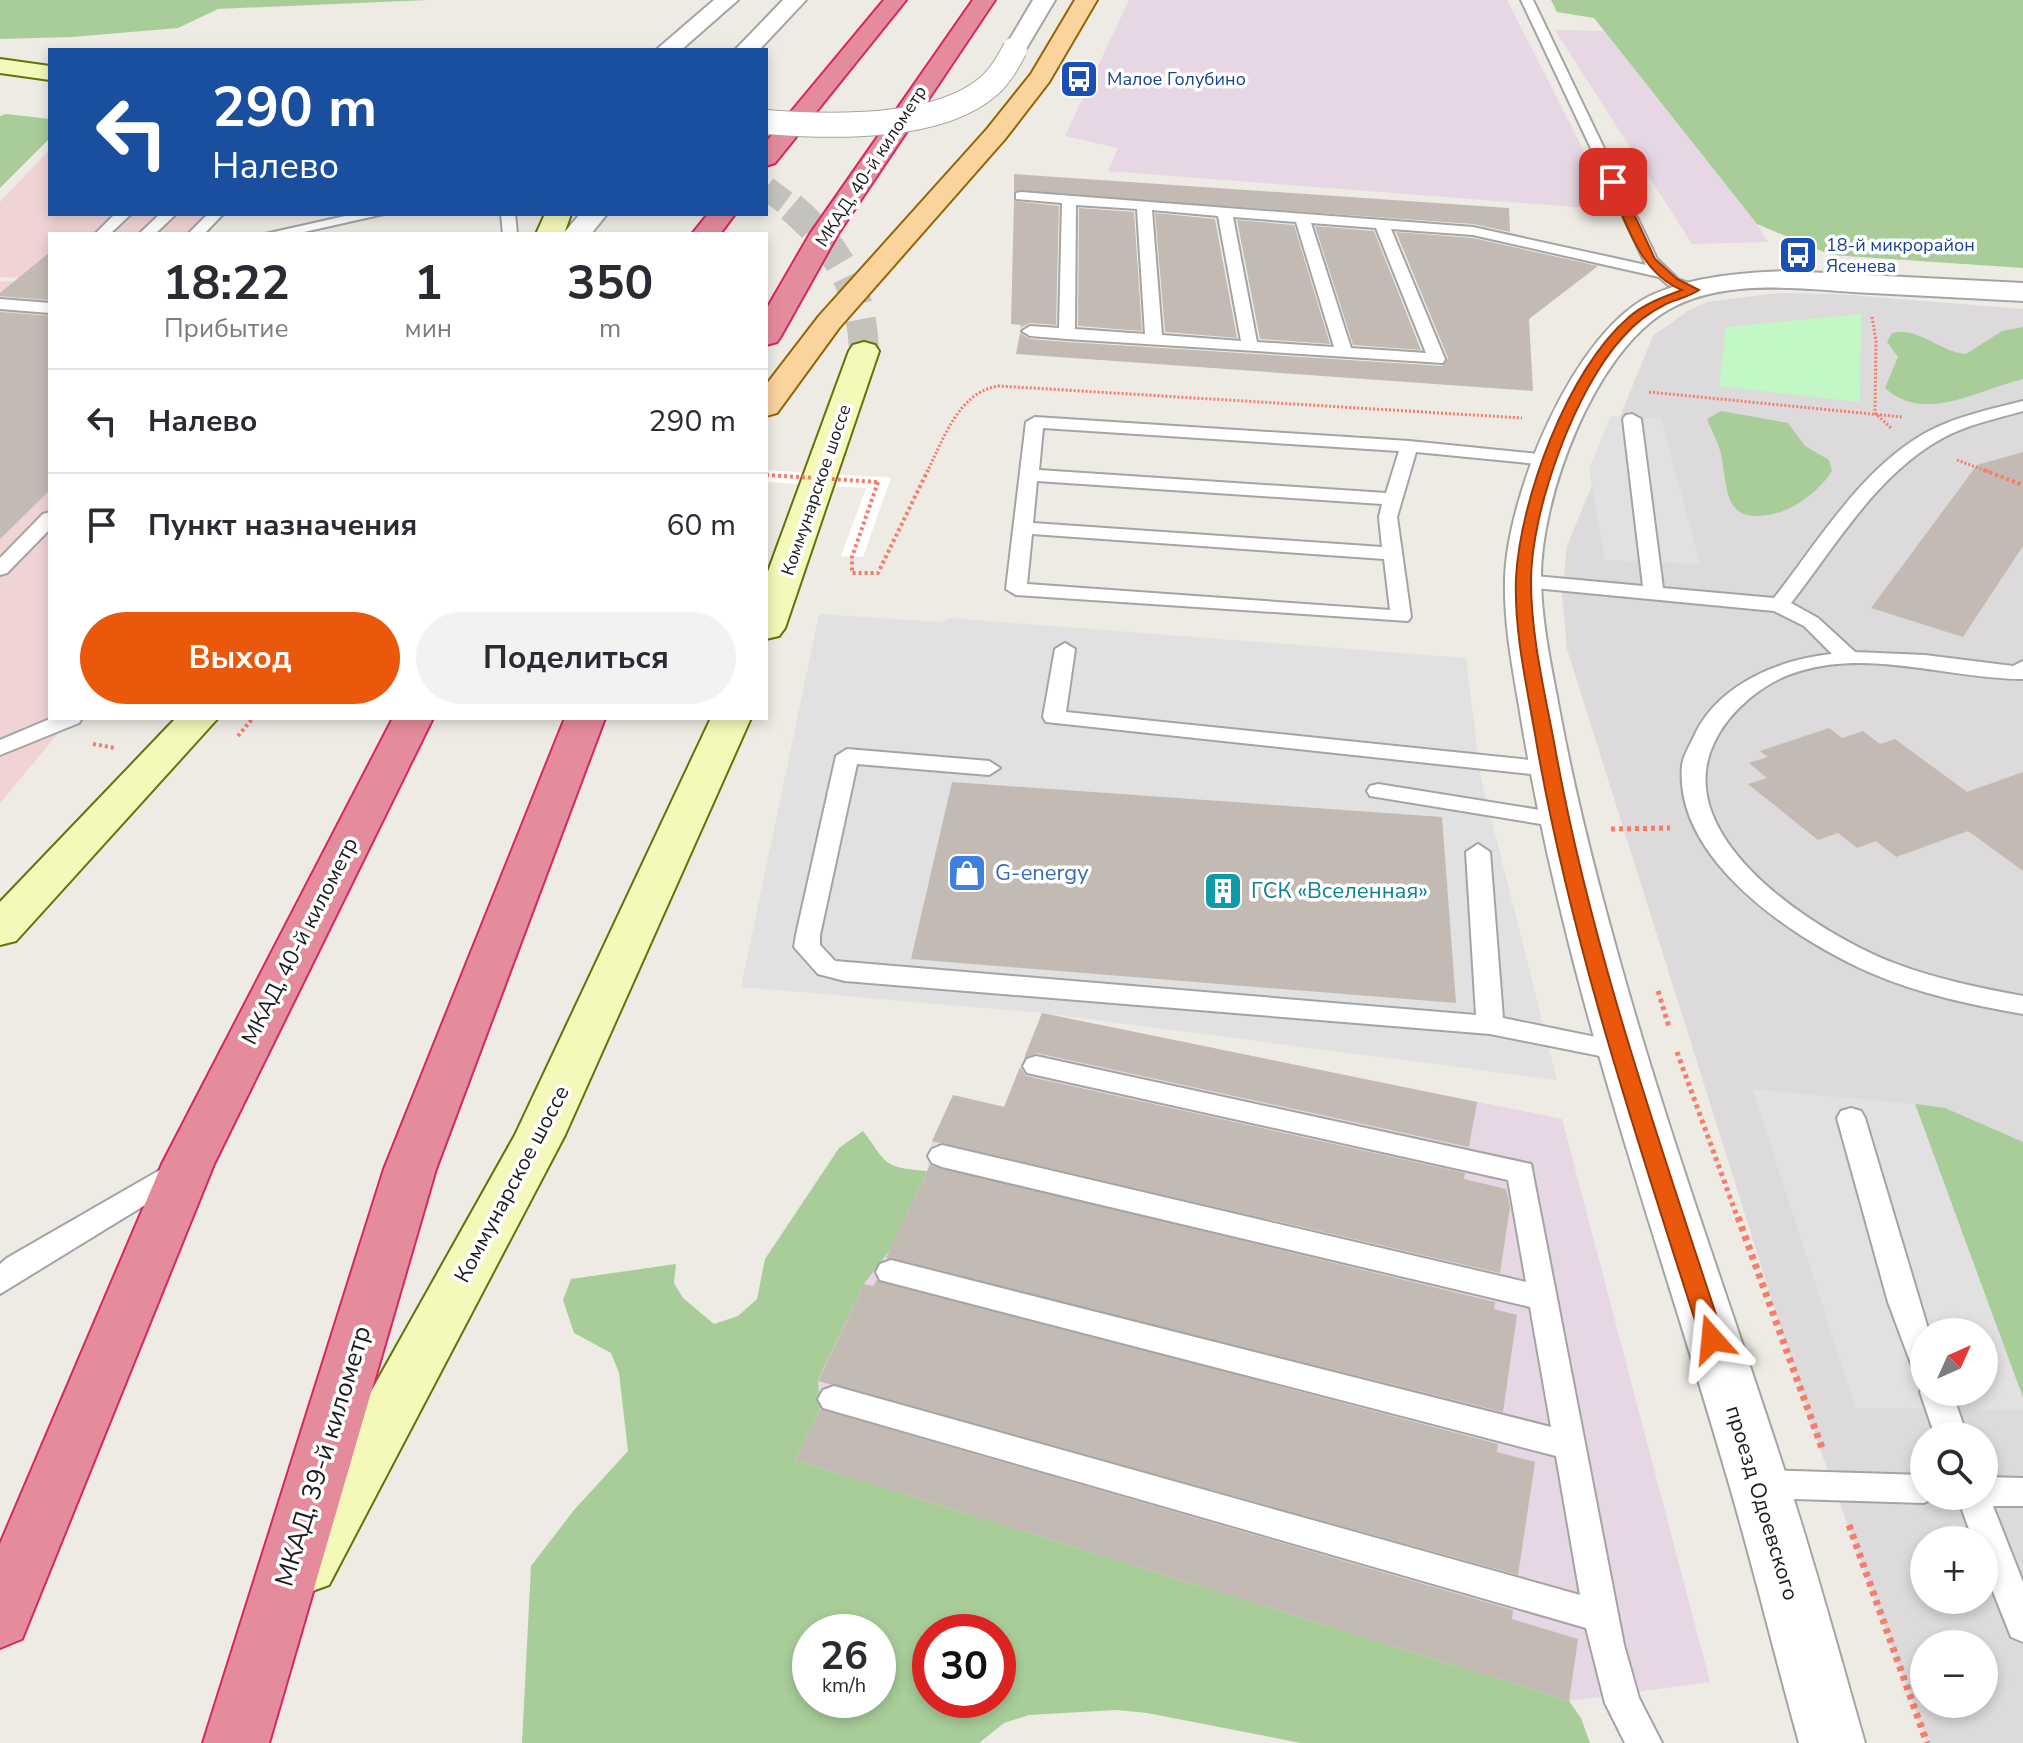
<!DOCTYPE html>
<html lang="ru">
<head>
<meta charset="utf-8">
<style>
	:root { --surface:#fff; --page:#f2f2f3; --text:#2b2b33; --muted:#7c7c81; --line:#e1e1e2; --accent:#ea580c }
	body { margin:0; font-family:"Nunito Sans",sans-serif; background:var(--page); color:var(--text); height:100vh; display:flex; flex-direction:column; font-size:30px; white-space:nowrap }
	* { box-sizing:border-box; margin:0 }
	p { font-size:26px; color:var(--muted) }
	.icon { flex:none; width:44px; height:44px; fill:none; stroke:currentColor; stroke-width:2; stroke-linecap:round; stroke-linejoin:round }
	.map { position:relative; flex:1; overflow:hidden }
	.side { position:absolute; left:48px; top:232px; width:720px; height:488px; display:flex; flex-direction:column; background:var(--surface); border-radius:0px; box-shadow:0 4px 12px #0003 }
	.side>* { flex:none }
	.top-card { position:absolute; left:48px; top:48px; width:720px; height:168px; border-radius:0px; box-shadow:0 4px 12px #0003; background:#1a4fa0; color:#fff; overflow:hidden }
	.needle { width:52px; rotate:45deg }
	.tools { position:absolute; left:1910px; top:1318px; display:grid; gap:16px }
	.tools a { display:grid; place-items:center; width:88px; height:88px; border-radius:50%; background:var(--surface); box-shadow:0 4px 12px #0003; font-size:40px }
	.speed { position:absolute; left:792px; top:1614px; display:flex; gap:16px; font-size:40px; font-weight:700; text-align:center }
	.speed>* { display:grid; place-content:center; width:104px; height:104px; border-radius:50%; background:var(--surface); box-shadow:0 4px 12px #0003; line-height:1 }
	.speed small { font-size:20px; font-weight:400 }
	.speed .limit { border:12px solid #d22; background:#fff; color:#111 }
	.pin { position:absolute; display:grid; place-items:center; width:68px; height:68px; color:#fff; margin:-34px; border-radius:16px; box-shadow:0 4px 12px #0006 }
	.me { position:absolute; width:88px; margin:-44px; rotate:342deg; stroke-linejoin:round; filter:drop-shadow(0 0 6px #0008) }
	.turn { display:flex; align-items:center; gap:28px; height:168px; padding:0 32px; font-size:36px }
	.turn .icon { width:104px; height:104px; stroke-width:2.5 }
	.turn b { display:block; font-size:56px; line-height:68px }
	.eta { display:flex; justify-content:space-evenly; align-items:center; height:136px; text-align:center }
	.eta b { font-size:48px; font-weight:700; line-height:56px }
	.primary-button { display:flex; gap:16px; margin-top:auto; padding:16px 32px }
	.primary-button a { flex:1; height:92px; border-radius:48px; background:var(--accent); color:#fff; font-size:32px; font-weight:700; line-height:92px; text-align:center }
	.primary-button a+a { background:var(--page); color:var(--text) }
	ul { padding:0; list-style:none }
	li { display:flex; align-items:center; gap:24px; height:104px; padding:0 32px; border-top:2px solid var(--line) }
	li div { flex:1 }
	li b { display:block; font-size:30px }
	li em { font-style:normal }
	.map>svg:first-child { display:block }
	.residential { fill:#dcdada; fill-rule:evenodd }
	.commercial { fill:#efd4d3 }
	.industrial { fill:#e7d6e4 }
	.forest { fill:#a8cd99; fill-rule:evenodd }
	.park { fill:#c1f8c6 }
	.parking { fill:#e1e1e1; fill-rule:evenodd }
	.pier { fill:#fff }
	.building { fill:#c3bab3 }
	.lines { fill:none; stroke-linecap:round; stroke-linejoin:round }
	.secondary-tunnel-far1 { stroke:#c4c2bc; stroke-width:24; stroke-dasharray:24 12; stroke-linecap:butt }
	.secondary-tunnel { stroke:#c4c2bc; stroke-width:30; stroke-dasharray:30 15; stroke-linecap:butt }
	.lane-casing { stroke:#a4a4a4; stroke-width:4 }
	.street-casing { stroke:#a4a4a4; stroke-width:4 }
	.secondary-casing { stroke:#657207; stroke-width:4 }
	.primary-casing { stroke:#946603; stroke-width:4 }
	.highway-casing { stroke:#d62761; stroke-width:4 }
	.path-far3 { stroke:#f77c6c; stroke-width:3; stroke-dasharray:2 2; stroke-linecap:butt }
	.path-far2 { stroke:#f77c6c; stroke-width:4; stroke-dasharray:3 3; stroke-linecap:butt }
	.path-far1 { stroke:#f77c6c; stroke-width:5; stroke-dasharray:4 4; stroke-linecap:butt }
	.path { stroke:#f77c6c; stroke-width:7; stroke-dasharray:5 5; stroke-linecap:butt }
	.lane { fill:#fff; fill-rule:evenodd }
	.street { fill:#fff; fill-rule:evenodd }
	.secondary { fill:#f4f8b8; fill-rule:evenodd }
	.primary { fill:#fad39d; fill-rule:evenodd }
	.highway { fill:#e58c9c; fill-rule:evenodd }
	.street-bridge-casing { stroke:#a4a4a4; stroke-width:26; stroke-linecap:butt }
	.path-bridge { stroke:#f77c6c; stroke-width:4; stroke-dasharray:3 3; stroke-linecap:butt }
	.street-bridge { stroke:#fff; stroke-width:24 }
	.route { fill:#ea580c; stroke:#983908; stroke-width:2 }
	.labels { text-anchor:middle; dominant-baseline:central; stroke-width:7; stroke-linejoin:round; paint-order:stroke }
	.far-transit-label { font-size:18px; fill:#164399; stroke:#fff; text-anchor:start }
	.far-street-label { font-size:18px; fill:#1d1d1d; stroke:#fff }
	.shop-label { font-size:22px; fill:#366cbe; stroke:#fff; text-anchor:start }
	.culture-label { font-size:22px; fill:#0d838f; stroke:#fff; text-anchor:start }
	.street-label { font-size:22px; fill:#1d1d1d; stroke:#fff }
	.near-street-label { font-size:26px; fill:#1d1d1d; stroke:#fff }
</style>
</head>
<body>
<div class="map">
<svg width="2023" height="1743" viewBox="0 0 2023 1743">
	<rect width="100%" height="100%" fill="#eeebe4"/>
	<path class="residential" d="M1777 293 1836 294 2023 309V1743H1927L1810 1421 1567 649 1562 596 1567 546 1653 336 1689 310 1708 302ZM1924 1332H1984V1392H1924ZM1924 1436H1984V1496H1924ZM1924 1540H1984V1600H1924ZM1924 1644H1984V1704H1924Z"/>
	<g class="commercial">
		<path d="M50 149V214H227L206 234H50V279L0 277V202Z"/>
		<path d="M0 281 50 283V718H71L0 803Z"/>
	</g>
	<g class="industrial">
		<path d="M1129 0H1507L1614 210 1108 171 1118 148 1065 136Z"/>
		<path d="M1555 30 1604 31 1757 224 1768 242 1692 244Z"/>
		<path d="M1042 1013 1562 1119 1710 1682 1569 1701 795 1460 820 1409 818 1381 864 1284 890 1250 927 1171 932 1141 953 1095 1006 1107Z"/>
	</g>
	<g class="forest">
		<path d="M0 0H428L218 9 178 28 72 37 0 39Z"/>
		<path d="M1551 0H2023V268L1831 255 1757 224 1594 18 1557 12Z"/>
		<path d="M6 114 50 119V138L0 188V116Z"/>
		<path d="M2023 327V379C1978 390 1924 424 1885 388L1898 357 1887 342 1892 333C1920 327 1939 352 1966 354L2002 331Z"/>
		<path d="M1721 411 1788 423 1805 446 1829 460 1832 471C1819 491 1796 509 1773 514 1726 524 1728 495 1722 459 1720 445 1712 432 1707 419Z"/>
		<path d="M1915 1104 1945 1108 2023 1142V1398Z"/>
		<path d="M863 1131C888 1164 881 1167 927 1171L890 1250 864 1284 818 1380 820 1409 795 1460 1569 1701 1581 1718 1590 1743H1301L1147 1713 1117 1710 1029 1715 1004 1723 979 1743H522L531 1566 574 1510 628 1451 619 1373 611 1353 574 1333 563 1300 571 1279 676 1264 674 1283 683 1298 714 1324 738 1316 757 1299 765 1259 839 1148ZM810 1632H878V1700H810ZM930 1632H998V1700H930Z"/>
	</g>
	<path class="park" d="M1861 314 1860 402 1719 386 1726 327Z"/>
	<g class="parking">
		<path d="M1611 416 1661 418 1700 564 1605 560 1589 469Z"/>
		<path d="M819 614 941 622 949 618 1466 658 1481 778 1557 1080 1042 1013 741 987Z"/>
		<path d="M1752 1089 1915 1104 2023 1398V1410L1856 1408ZM1924 1332H1984V1392H1924Z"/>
	</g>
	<path class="pier" d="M766 470 891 478 863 557 841 556 866 488 766 482Z"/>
	<g class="building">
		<path d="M1014 174 1509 208 1510 232 1473 224 1014 191Z"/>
		<path d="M1014 201 1059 206 1056 325 1030 323 1020 328 1021 325 1011 324Z"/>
		<path d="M1079 208 1134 212 1142 331 1078 326Z"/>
		<path d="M1155 213 1215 219 1237 338 1165 332Z"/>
		<path d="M1237 220 1294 225 1330 344 1260 339Z"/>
		<path d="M1315 226 1374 231 1421 350 1353 345Z"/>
		<path d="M1396 232 1473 238 1598 266 1529 319 1533 391 1016 354 1020 333 1030 339 1067 342 1443 366 1448 358Z"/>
		<path d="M50 252V300L0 296V293Z"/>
		<path d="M0 312 50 316V490L0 539Z"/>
		<path d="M2023 452V546L1963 637 1871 608 1977 465Z"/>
		<path d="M1829 728 1842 738 1863 731 1880 744 1895 739 1967 792 2023 772V871L1968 831 1896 857 1876 841 1857 848 1838 833 1818 840 1748 784 1767 778 1749 763 1768 757 1760 751Z"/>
		<path d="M952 782 1442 817 1456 1003 911 959Z"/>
		<path d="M1042 1013 1477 1102 1469 1147 1037 1053 1024 1058Z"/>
		<path d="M1020 1067 1026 1076 1465 1173 1464 1179 1506 1189 1510 1207 1500 1273 932 1141 953 1095 1004 1107Z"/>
		<path d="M930 1165 1495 1302 1494 1309 1517 1315 1503 1412 886 1258Z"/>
		<path d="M877 1280 1498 1444 1497 1452 1535 1462 1518 1575 818 1381 864 1284 873 1286Z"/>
		<path d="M820 1409 1513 1610 1512 1619 1578 1639 1569 1701 795 1460Z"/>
	</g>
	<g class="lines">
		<path class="secondary-tunnel-far1" d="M766 188 794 209"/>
		<path class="secondary-tunnel" d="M791 207C838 247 862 290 864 351"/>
		<defs>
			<g id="lane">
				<path d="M1521 0H1533L1657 259 1678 279 1699 287V293L1668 285 1659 277 1473 235 1391 229 1445 359 1443 363 1067 339 1030 336 1022 331 1030 326 1059 328 1062 203 1016 199V193L1021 192 1473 227 1646 265ZM1076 205 1137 209 1145 334 1075 329ZM1152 210 1218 216 1241 341 1162 335ZM1233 217 1296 222 1334 347 1257 342ZM1311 223 1376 228 1426 353 1351 348Z"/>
				<path d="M115 214H131L110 234H95Z"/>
				<path d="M160 214H176L155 234H139Z"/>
				<path d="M208 214H223L204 234H188Z"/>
				<path d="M354 214H384L295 234H265Z"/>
				<path d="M501 214H515L517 234H503Z"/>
				<path d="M0 299 50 303V313L0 309Z"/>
				<path d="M2023 401V411C1995 419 1966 425 1941 439 1876 475 1835 547 1791 603L1818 618 1855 652 1925 655 2013 666 2023 661V679C1950 679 1872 649 1800 671 1765 681 1729 710 1714 743 1668 839 1819 934 1894 963 1936 979 1979 988 2023 996V1014C1972 1005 1919 994 1871 973 1795 940 1674 860 1682 766 1683 755 1692 742 1696 732 1721 683 1781 659 1832 654L1804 626 1774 611 1523 587 1513 581 1523 575 1643 586 1623 419 1626 415 1632 414 1641 419 1663 588 1774 598C1819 541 1862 467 1929 431 1958 416 1991 409 2023 401Z"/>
				<path d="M1035 417 1409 441 1548 455 1557 460 1548 465 1416 452 1397 517 1411 617 1408 621 1016 595 1006 589 1026 422ZM1043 428 1399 451 1386 493 1039 470ZM1037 481 1382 504 1379 517 1382 547 1033 523ZM1032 534 1384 559 1390 610 1027 584Z"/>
				<path d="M50 512V529L7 573 0 575V558L43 514Z"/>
				<path d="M1065 643 1075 649 1066 712 1549 762 1560 769 1549 776 1046 722 1043 717 1055 649Z"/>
				<path d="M52 718H82L79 723 0 755V740Z"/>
				<path d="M847 749 989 761 1000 768 989 775 857 764 820 935V945L835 961 1476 1015 1466 852 1478 844 1490 852 1503 1018 1620 1042 1629 1044 1633 1051 1629 1058 1620 1060 1490 1034 845 981 818 974 794 947 796 935 836 756Z"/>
				<path d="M1378 784 1559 813 1571 820 1559 827 1370 796 1367 791 1370 786Z"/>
				<path d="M1036 1056 1531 1164 1624 1645 1639 1698 1662 1743H1625L1605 1703 1586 1628 823 1408 818 1399 823 1390 834 1386 1580 1595 1556 1456 880 1280 876 1272 880 1264 891 1260 1551 1427 1530 1307 942 1167 932 1163 928 1156 932 1149 942 1145 1526 1282 1508 1180 1027 1073 1023 1066 1027 1059Z"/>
				<path d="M1851 1108 1861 1111 1865 1118 1929 1332H1924V1373L1913 1369 1888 1302 1837 1118 1841 1111Z"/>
				<path d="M179 1159 189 1162 193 1170 189 1178 0 1294V1264L7 1258Z"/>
				<path d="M1924 1384V1392H1952L1967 1436H1935L1920 1392Z"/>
				<path d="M1759 1470 1924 1475V1496H1937L1924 1503 1759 1498 1747 1494 1743 1484 1747 1474Z"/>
				<path d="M1984 1477 2023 1478V1506H1993L2023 1582V1642L2011 1637 1984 1569V1540H1973L1957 1496H1984Z"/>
			</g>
			<g id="street">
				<path d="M714 0H738L681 50H656Z"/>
				<path d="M783 0H806L759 50H735Z"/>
				<path d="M1033 0H1055L1023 54H1007L1004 49Z"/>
				<path d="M580 214H607L591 234H563Z"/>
				<path d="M1786 271 2023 283V301C1973 298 1923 296 1872 293 1808 290 1727 276 1668 310 1594 352 1539 500 1541 582 1542 626 1552 670 1560 713 1575 794 1595 872 1617 951 1666 1130 1731 1304 1788 1481 1816 1567 1840 1656 1865 1743H1799C1775 1657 1754 1570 1729 1484 1677 1303 1615 1126 1569 944 1549 865 1532 787 1519 706 1512 665 1504 623 1505 581 1506 497 1574 329 1654 294 1696 276 1741 273 1786 271Z"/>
			</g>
			<g id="secondary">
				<path d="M0 59 50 66V80L0 73Z"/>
				<path d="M545 214H571L564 234H536Z"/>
				<path d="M864 342 875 345 879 351 785 628 779 636 766 639V577L849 351 853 345Z"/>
				<path d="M176 718H218L16 941 0 945V902Z"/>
				<path d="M711 718H751L565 1135 329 1585 307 1593 285 1585 276 1565 285 1545 515 1135Z"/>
			</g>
			<path id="primary" d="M1075 0H1097L1049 82 1005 139 839 328 777 413 766 416V385L819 316 987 129 1031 74Z"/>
			<g id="highway">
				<path d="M884 0H906L775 163 766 166V142Z"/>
				<path d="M973 0H995L838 234 781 336 777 342 766 345V310L810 234Z"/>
				<path d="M708 214H735L720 234H692Z"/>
				<path d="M393 718H433L214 1164 22 1639 0 1648V1544L162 1164Z"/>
				<path d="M565 718H605L436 1169 269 1743H203L384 1169Z"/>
			</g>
		</defs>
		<use href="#lane" class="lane-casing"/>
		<use href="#street" class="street-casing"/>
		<use href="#secondary" class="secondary-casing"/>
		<use href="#primary" class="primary-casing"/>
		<use href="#highway" class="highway-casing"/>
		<g class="path-far3">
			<path d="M1872 317 1876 341 1875 413 1891 428"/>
			<path d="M1649 392 1902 417"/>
			<path d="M1957 460 1989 472"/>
			<path d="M927 472C943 440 959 391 999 386L1522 418"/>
		</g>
		<g class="path-far2">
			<path d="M1984 470 2023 485"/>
			<path d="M878 482 852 557V573H878L928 470"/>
			<path d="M238 736 253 718"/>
			<path d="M93 744 115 748"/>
		</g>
		<g class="path-far1">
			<path d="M1611 829 1670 828"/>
			<path d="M1658 991 1669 1027"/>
			<path d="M1677 1052 1738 1219"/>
		</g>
		<g class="path">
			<path d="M1738 1217 1822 1448"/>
			<path d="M1849 1525 1927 1743"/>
		</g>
		<use href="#lane" class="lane"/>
		<use href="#street" class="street"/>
		<use href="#secondary" class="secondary"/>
		<use href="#primary" class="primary"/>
		<use href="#highway" class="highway"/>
		<defs>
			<path id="street-bridge" d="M766 122C830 127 939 131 990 85 1001 75 1008 62 1015 49"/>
		</defs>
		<use href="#street-bridge" class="street-bridge-casing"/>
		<path class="path-bridge" d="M766 475 878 482"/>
		<use href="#street-bridge" class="street-bridge"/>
	</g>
	<path class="route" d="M1613 179 1619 182 1655 259 1677 279 1699 290C1689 297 1677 299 1666 304 1650 312 1635 323 1623 337 1575 389 1531 510 1531 581 1531 635 1544 689 1554 742 1590 946 1660 1143 1724 1339L1721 1346 1712 1349 1704 1346 1701 1339C1638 1142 1571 944 1536 740 1527 687 1514 632 1516 578 1520 499 1568 369 1629 317 1644 304 1663 297 1682 290 1639 273 1626 221 1608 182Z"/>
	<defs>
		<symbol id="bus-square" viewBox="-11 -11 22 22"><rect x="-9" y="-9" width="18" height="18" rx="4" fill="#1a4fb4" stroke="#fff"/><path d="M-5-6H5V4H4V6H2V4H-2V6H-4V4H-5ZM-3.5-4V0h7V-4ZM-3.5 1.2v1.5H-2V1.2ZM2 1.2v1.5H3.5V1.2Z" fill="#fff"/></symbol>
		<symbol id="shop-square" viewBox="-11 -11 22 22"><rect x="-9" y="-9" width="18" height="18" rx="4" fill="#3f7fe0" stroke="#fff"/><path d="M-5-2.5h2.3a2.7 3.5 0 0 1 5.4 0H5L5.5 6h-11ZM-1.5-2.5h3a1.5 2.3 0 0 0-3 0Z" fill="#fff"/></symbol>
		<symbol id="building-square" viewBox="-11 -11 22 22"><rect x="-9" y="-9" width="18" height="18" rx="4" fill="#0f9aa8" stroke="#fff"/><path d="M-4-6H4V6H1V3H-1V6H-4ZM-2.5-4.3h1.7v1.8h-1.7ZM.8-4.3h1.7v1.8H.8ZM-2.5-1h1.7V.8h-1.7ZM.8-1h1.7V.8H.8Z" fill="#fff"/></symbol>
	</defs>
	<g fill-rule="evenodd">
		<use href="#bus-square" x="1057" y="57" width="44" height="44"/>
		<use href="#bus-square" x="1776" y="233" width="44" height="44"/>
		<use href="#shop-square" x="945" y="851" width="44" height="44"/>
		<use href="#building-square" x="1201" y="869" width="44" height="44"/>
	</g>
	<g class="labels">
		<g class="far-transit-label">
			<text x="1107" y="79">Малое Голубино</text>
			<text x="1826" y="245">18-й микрорайон<tspan x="1826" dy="21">Ясенева</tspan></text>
		</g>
		<g class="far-street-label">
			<text transform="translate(871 166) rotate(-57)">МКАД, 40-й километр</text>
			<text transform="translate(816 490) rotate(-71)">Коммунарское шоссе</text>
		</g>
		<g class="shop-label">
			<text x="995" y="873">G-energy</text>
		</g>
		<g class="culture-label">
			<text x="1251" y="891">ГСК «Вселенная»</text>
		</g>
		<g class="street-label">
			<text transform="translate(300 941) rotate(-63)">МКАД, 40-й километр</text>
			<text transform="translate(512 1184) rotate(-62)">Коммунарское шоссе</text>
			<text transform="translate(1762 1503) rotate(73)">проезд Одоевского</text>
		</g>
		<g class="near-street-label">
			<text transform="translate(323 1456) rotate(-73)">МКАД, 39-й километр</text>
		</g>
	</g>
</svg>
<div class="tools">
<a><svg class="needle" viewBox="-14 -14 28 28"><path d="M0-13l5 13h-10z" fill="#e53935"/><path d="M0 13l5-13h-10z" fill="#7c7c81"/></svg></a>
<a><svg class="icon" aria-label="search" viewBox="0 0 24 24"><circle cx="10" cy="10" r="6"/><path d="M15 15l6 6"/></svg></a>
<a>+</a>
<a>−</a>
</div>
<div class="speed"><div>26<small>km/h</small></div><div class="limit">30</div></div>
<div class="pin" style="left:1613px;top:182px;background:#d93025"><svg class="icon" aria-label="arrive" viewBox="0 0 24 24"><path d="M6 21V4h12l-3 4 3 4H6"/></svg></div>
<svg class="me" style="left:1712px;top:1339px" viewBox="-20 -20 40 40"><path d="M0-17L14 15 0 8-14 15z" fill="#ea580c" stroke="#fff" stroke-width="4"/></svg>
<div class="top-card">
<div class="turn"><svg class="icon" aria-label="left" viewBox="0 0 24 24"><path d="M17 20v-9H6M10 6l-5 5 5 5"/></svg><div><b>290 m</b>Налево</div></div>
</div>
<section class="side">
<div class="eta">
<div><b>18:22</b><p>Прибытие</p></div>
<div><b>1</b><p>мин</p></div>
<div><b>350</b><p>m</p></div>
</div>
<ul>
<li><svg class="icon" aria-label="left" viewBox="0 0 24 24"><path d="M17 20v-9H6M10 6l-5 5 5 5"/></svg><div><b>Налево</b></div><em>290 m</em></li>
<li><svg class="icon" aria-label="arrive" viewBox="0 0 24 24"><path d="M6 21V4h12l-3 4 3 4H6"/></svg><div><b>Пункт назначения</b></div><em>60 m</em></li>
</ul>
<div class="primary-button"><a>Выход</a><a>Поделиться</a></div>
</section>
</div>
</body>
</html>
